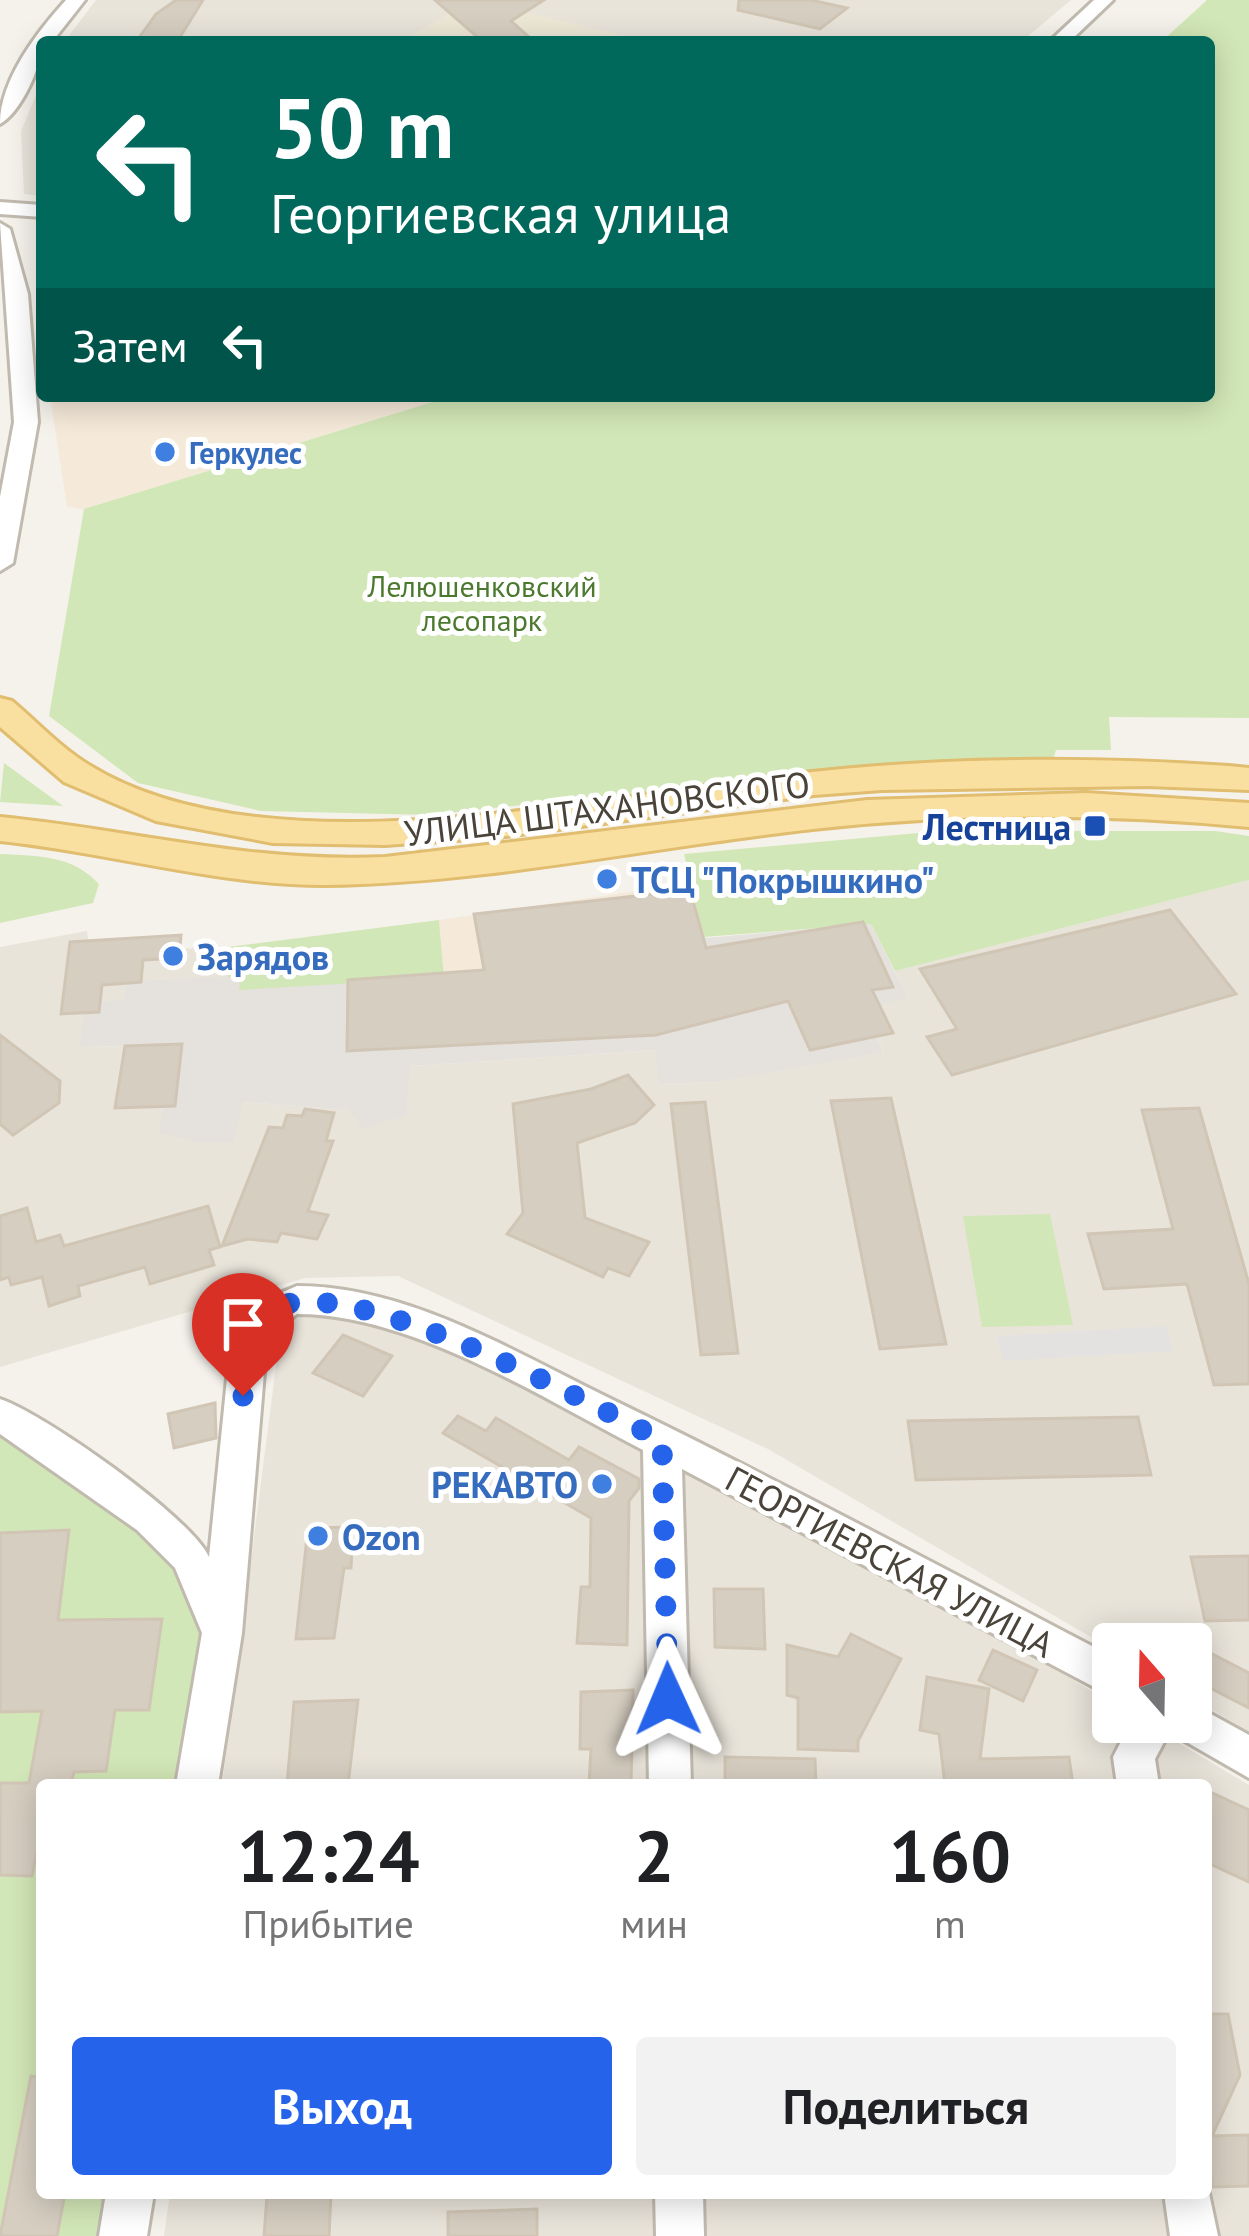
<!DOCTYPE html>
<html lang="ru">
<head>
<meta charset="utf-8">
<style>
	:root { --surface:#fff; --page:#f2f2f2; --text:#202124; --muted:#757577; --accent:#2563eb }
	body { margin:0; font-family:"PT Sans",sans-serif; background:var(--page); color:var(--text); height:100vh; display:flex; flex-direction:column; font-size:45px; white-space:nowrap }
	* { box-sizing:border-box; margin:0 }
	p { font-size:39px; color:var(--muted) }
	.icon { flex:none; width:66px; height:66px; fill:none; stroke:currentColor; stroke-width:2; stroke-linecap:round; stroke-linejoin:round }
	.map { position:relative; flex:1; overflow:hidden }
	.details { position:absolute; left:36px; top:1779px; width:1176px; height:420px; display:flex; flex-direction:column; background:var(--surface); border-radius:12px; box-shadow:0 6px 30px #0003 }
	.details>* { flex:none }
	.banner { position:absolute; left:36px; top:36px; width:1179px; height:366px; border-radius:12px; box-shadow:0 6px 30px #0003; background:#00695c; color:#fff; overflow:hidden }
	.needle { width:78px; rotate:340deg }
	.controls { position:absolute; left:1092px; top:1623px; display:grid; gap:24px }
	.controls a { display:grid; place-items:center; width:120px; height:120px; border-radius:12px; background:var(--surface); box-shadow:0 6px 30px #0003; font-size:60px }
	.pin { position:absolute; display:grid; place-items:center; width:102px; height:102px; color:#fff; margin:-123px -51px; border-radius:50% 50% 50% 0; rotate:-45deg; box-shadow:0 0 12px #0007 }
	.pin .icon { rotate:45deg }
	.me { position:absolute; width:132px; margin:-66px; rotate:359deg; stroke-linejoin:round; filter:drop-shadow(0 0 9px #0008) }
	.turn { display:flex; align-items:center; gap:42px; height:252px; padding:0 36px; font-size:54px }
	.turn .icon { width:156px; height:156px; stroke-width:2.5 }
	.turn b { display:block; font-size:84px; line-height:102px }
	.then { display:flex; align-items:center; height:114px; padding:0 36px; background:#0003; gap:24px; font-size:45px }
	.eta { display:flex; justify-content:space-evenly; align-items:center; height:204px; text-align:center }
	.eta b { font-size:72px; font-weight:700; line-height:84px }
	.button { display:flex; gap:24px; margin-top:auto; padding:24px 36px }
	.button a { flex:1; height:138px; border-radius:12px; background:var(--accent); color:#fff; font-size:48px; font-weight:700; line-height:138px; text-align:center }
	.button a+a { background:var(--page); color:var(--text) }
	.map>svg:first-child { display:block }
	.residential { fill:#e9e4da }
	.commercial { fill:#f5e9d9 }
	.industrial { fill:#e5e1dd }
	.education { fill:#ede7d6 }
	.green { fill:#d2e7b7 }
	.parking { fill:#e4e2e0 }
	.building { fill:#d6cec1; stroke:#d1c6b5; stroke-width:3 }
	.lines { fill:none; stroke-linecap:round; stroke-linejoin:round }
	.minor-casing { stroke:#c1baae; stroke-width:6 }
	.major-casing { stroke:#e0bd6f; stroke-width:6 }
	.minor { fill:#fff; fill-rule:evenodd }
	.major { fill:#fae0a0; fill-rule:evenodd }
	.route { stroke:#2563eb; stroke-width:21; stroke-dasharray:0 37.8 }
	.shop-dot { fill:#3f7fe0; stroke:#fff; stroke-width:4.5 }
	.transit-dot { fill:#1a4fb4; stroke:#fff; stroke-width:4.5 }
	.labels { text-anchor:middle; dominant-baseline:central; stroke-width:10; stroke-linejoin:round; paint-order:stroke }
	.far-shop-label { font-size:30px; font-weight:bold; fill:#366cbe; stroke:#fff; text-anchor:start }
	.far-park-label { font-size:30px; fill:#4b7a2e; stroke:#fff }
	.street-label { font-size:36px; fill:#494339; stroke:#fff }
	.transit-label { font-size:36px; font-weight:bold; fill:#164399; stroke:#fff; text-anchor:end }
	.shop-label { font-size:36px; font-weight:bold; fill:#366cbe; stroke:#fff; text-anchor:start }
</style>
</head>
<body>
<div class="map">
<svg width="1249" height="2236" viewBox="0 0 1249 2236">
	<rect width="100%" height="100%" fill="#f5f2ec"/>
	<g class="residential">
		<path d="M96 0H1071L1021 42H64Z"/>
		<path d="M42 81V196L24 194 21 131Z"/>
		<path d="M1249 880V1732L1191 1697V1644H1113V1650L768 1449 398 1276 305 1278 0 1367V947L87 931 90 952 228 947V977L127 981 123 1000 81 1047 129 1046 243 1102 351 1110 410 1066 655 1050 660 1084 718 1082 883 1051 863 1006 907 998 895 971Z"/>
		<path d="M316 1308 442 1341 1003 1638 1113 1704V1722H1143L1249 1785V2236H164L170 2193H1206V1785H222L281 1327Z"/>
	</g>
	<g class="commercial">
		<path d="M50 396H452L84 509 67 507Z"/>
		<path d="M690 883 695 938 444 978 439 920Z"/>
	</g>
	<path class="industrial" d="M871 924 908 998 864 1007 883 1052 718 1082 659 1084 655 1050 410 1066 406 1115 363 1129 350 1110 243 1102 233 1142H195L159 1133 171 1067 128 1046 80 1047 85 1004 123 1000 127 981 240 976V989L530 973 631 944Z"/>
	<path class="education" d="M473 0 639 39 641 42H401Z"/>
	<g class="green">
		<path d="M1207 0H1249V718L1109 717 1111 750H1056L1053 760 912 763 429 815 261 811 138 783 49 716 84 509 452 396H1209V42H1161Z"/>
		<path d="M4 763 63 806 0 802Z"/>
		<path d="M941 831H1215L1249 836V880L895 971 871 924 703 937 684 854Z"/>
		<path d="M0 854C39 856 72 855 99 884L93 903 0 923Z"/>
		<path d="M439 920 444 978 239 990 240 977H228V947Z"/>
		<path d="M1050 1214 1073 1325 982 1327 963 1216Z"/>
		<path d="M0 1429 192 1570 204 1651 180 1785H42V2193H110L103 2236H0Z"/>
	</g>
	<path class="parking" d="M1166 1326 1173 1351 1003 1361 997 1336Z"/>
	<g class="building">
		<path d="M176 0H203L177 42H136L156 14Z"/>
		<path d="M435 0H544L511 21 528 36 496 42H483Z"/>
		<path d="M739 0H811L847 8 820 29 738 10Z"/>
		<path d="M690 890 706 948 863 922 893 987 872 990 893 1033 810 1050 788 1001 656 1035 347 1051 348 980 484 970 474 914Z"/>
		<path d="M1170 910 1236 994 952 1075 927 1037 957 1029 920 969Z"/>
		<path d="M181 935 179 958 143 960 141 982 102 985 99 1012 61 1014 70 942Z"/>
		<path d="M0 1035 60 1081 59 1103 13 1135 0 1124Z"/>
		<path d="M182 1044 175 1106 115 1108 125 1046Z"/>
		<path d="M628 1075 654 1105 635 1123 577 1143 585 1218 649 1242 629 1276 608 1268 603 1277 507 1234 523 1213 513 1104 591 1089Z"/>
		<path d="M891 1098 946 1344 880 1349 831 1101Z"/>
		<path d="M705 1102 738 1353 701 1355 671 1104Z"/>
		<path d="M1199 1108 1249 1284V1384L1214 1385 1187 1284 1104 1289 1088 1234 1173 1229 1142 1110Z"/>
		<path d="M305 1109 334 1113 326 1141H333L308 1211 328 1215 317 1239 281 1233 277 1242 248 1239 222 1246 269 1127 283 1128 287 1115 302 1116Z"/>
		<path d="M208 1206 220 1247 209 1250 214 1265 150 1284 145 1267 78 1286 80 1296 49 1306 42 1277 11 1285 9 1277 0 1280V1216L27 1208 36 1242 60 1235 64 1246Z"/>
		<path d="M343 1335 392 1356 363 1396 313 1373Z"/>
		<path d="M215 1403 216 1438 174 1448 168 1414Z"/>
		<path d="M458 1416 486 1431 496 1418 569 1460 579 1447 639 1479V1488L629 1501 627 1645 577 1643 581 1587H590L591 1518 443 1433Z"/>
		<path d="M1138 1417 1151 1475 916 1480 908 1421Z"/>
		<path d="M353 1527 351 1568H344L334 1638 296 1639 308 1528Z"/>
		<path d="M69 1530 58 1620 162 1619 149 1710H115L106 1771 74 1772 71 1785H42V1827L32 1876 0 1875V1783H29L42 1711 0 1712V1533Z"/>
		<path d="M1249 1556V1620L1205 1621 1191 1557Z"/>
		<path d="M714 1589H763L765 1649 715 1647Z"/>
		<path d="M851 1634 901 1659 858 1741V1751L798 1749V1698L787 1695V1645L838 1657Z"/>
		<path d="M1191 1643 1249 1673V1708L1191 1678Z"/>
		<path d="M993 1650 1037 1670 1023 1701 979 1680Z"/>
		<path d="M927 1677 989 1689 980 1759 1069 1757 1073 1785H945L939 1734 920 1730Z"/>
		<path d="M633 1690 631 1785H589L591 1749H580L581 1692Z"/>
		<path d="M358 1700 348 1785H287L294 1702Z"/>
		<path d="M725 1757 815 1759 816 1785H725Z"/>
		<path d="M1206 1790 1249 1810V1882L1206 1862Z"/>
		<path d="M1206 2014H1228L1240 2075 1212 2136 1249 2135V2186L1213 2187 1206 2152Z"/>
		<path d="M31 2076 42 2078V2193H65L57 2236H0Z"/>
		<path d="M331 2194 329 2236H264L267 2196Z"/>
		<path d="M537 2209V2236H448V2212Z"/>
	</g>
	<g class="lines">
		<defs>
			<g id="minor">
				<path d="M66 0H85L52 42H42C42 66 21 112 0 124 0 80 37 32 66 0Z"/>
				<path d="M1094 0H1113L1069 42H1049Z"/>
				<path d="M0 202 42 205V217L0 214Z"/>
				<path d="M0 223 10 229 28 294 38 422 13 563 0 571V497L14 422Z"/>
				<path d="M297 1286C408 1286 514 1352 611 1399 780 1481 946 1570 1113 1657V1697L682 1469 691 1785H649L643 1450C542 1398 412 1314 297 1314L278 1328 266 1349 242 1633 218 1785H176L202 1633 175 1568 137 1530 0 1434V1399C43 1413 191 1517 209 1557L230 1349 259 1302Z"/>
				<path d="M1191 1703 1249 1735V1778L1176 1736 1172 1727 1155 1759 1159 1785H1117L1113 1757 1131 1722H1191Z"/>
				<path d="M1206 2179 1218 2236H1170L1164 2193H1206Z"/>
				<path d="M106 2193H154L147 2236H99Z"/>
				<path d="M655 2193H703L704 2236H656Z"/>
			</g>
			<g id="major">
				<path d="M0 698 12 701C37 722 62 749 89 765 270 877 609 793 812 772 948 757 1092 757 1229 766L1249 768V790L1147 786 882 790 814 795 499 837 385 845 273 843 156 821 64 782 0 727Z"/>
				<path d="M1086 793 1249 803V827C1104 813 958 813 813 829 650 847 488 883 325 885 215 885 108 852 0 841V817C135 830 247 863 385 857L867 800Z"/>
			</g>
		</defs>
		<use href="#minor" class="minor-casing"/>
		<use href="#major" class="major-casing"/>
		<use href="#minor" class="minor"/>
		<use href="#major" class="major"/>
	</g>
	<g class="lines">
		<path class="route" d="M243 1396C246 1371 245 1338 263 1317 319 1253 597 1408 662 1440L668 1699"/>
	</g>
	<g class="shop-dot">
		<circle cx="165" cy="452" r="12"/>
		<circle cx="607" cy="879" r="12"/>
		<circle cx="173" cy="956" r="12"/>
		<circle cx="602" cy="1484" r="12"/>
		<circle cx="318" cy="1536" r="12"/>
	</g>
	<rect class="transit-dot" x="1083" y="814" width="24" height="24" rx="6"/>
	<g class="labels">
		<g class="far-shop-label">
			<text x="189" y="452">Геркулес</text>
		</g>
		<g class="far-park-label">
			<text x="482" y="585">Лелюшенковский<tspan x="482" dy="34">лесопарк</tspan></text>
		</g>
		<g class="street-label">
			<text transform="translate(607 808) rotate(-7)">УЛИЦА ШТАХАНОВСКОГО</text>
			<text transform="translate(890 1561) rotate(28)">ГЕОРГИЕВСКАЯ УЛИЦА</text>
		</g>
		<g class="transit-label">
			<text x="1071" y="826">Лестница</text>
		</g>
		<g class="shop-label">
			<text x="631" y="879">ТСЦ "Покрышкино"</text>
			<text x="197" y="956">Зарядов</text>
			<text x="578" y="1484" text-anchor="end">РЕКАВТО</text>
			<text x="342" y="1536">Ozon</text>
		</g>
	</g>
</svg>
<div class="controls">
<a><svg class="needle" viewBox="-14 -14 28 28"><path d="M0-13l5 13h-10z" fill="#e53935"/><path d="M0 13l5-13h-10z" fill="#757577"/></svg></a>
</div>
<div class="pin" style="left:243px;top:1396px;background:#d93025"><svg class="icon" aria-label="arrive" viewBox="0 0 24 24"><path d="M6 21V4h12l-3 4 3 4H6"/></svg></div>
<svg class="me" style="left:668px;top:1699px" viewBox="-20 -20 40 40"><path d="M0-17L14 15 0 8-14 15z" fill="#2563eb" stroke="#fff" stroke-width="4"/></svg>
<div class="banner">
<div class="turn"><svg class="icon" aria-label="left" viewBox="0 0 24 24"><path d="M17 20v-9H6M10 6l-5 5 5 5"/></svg><div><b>50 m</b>Георгиевская улица</div></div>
<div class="then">Затем<svg class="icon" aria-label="left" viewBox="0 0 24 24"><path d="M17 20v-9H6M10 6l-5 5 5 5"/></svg></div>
</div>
<section class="details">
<div class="eta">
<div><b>12:24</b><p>Прибытие</p></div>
<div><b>2</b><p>мин</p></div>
<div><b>160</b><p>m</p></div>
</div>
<div class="button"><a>Выход</a><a>Поделиться</a></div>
</section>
</div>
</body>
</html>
